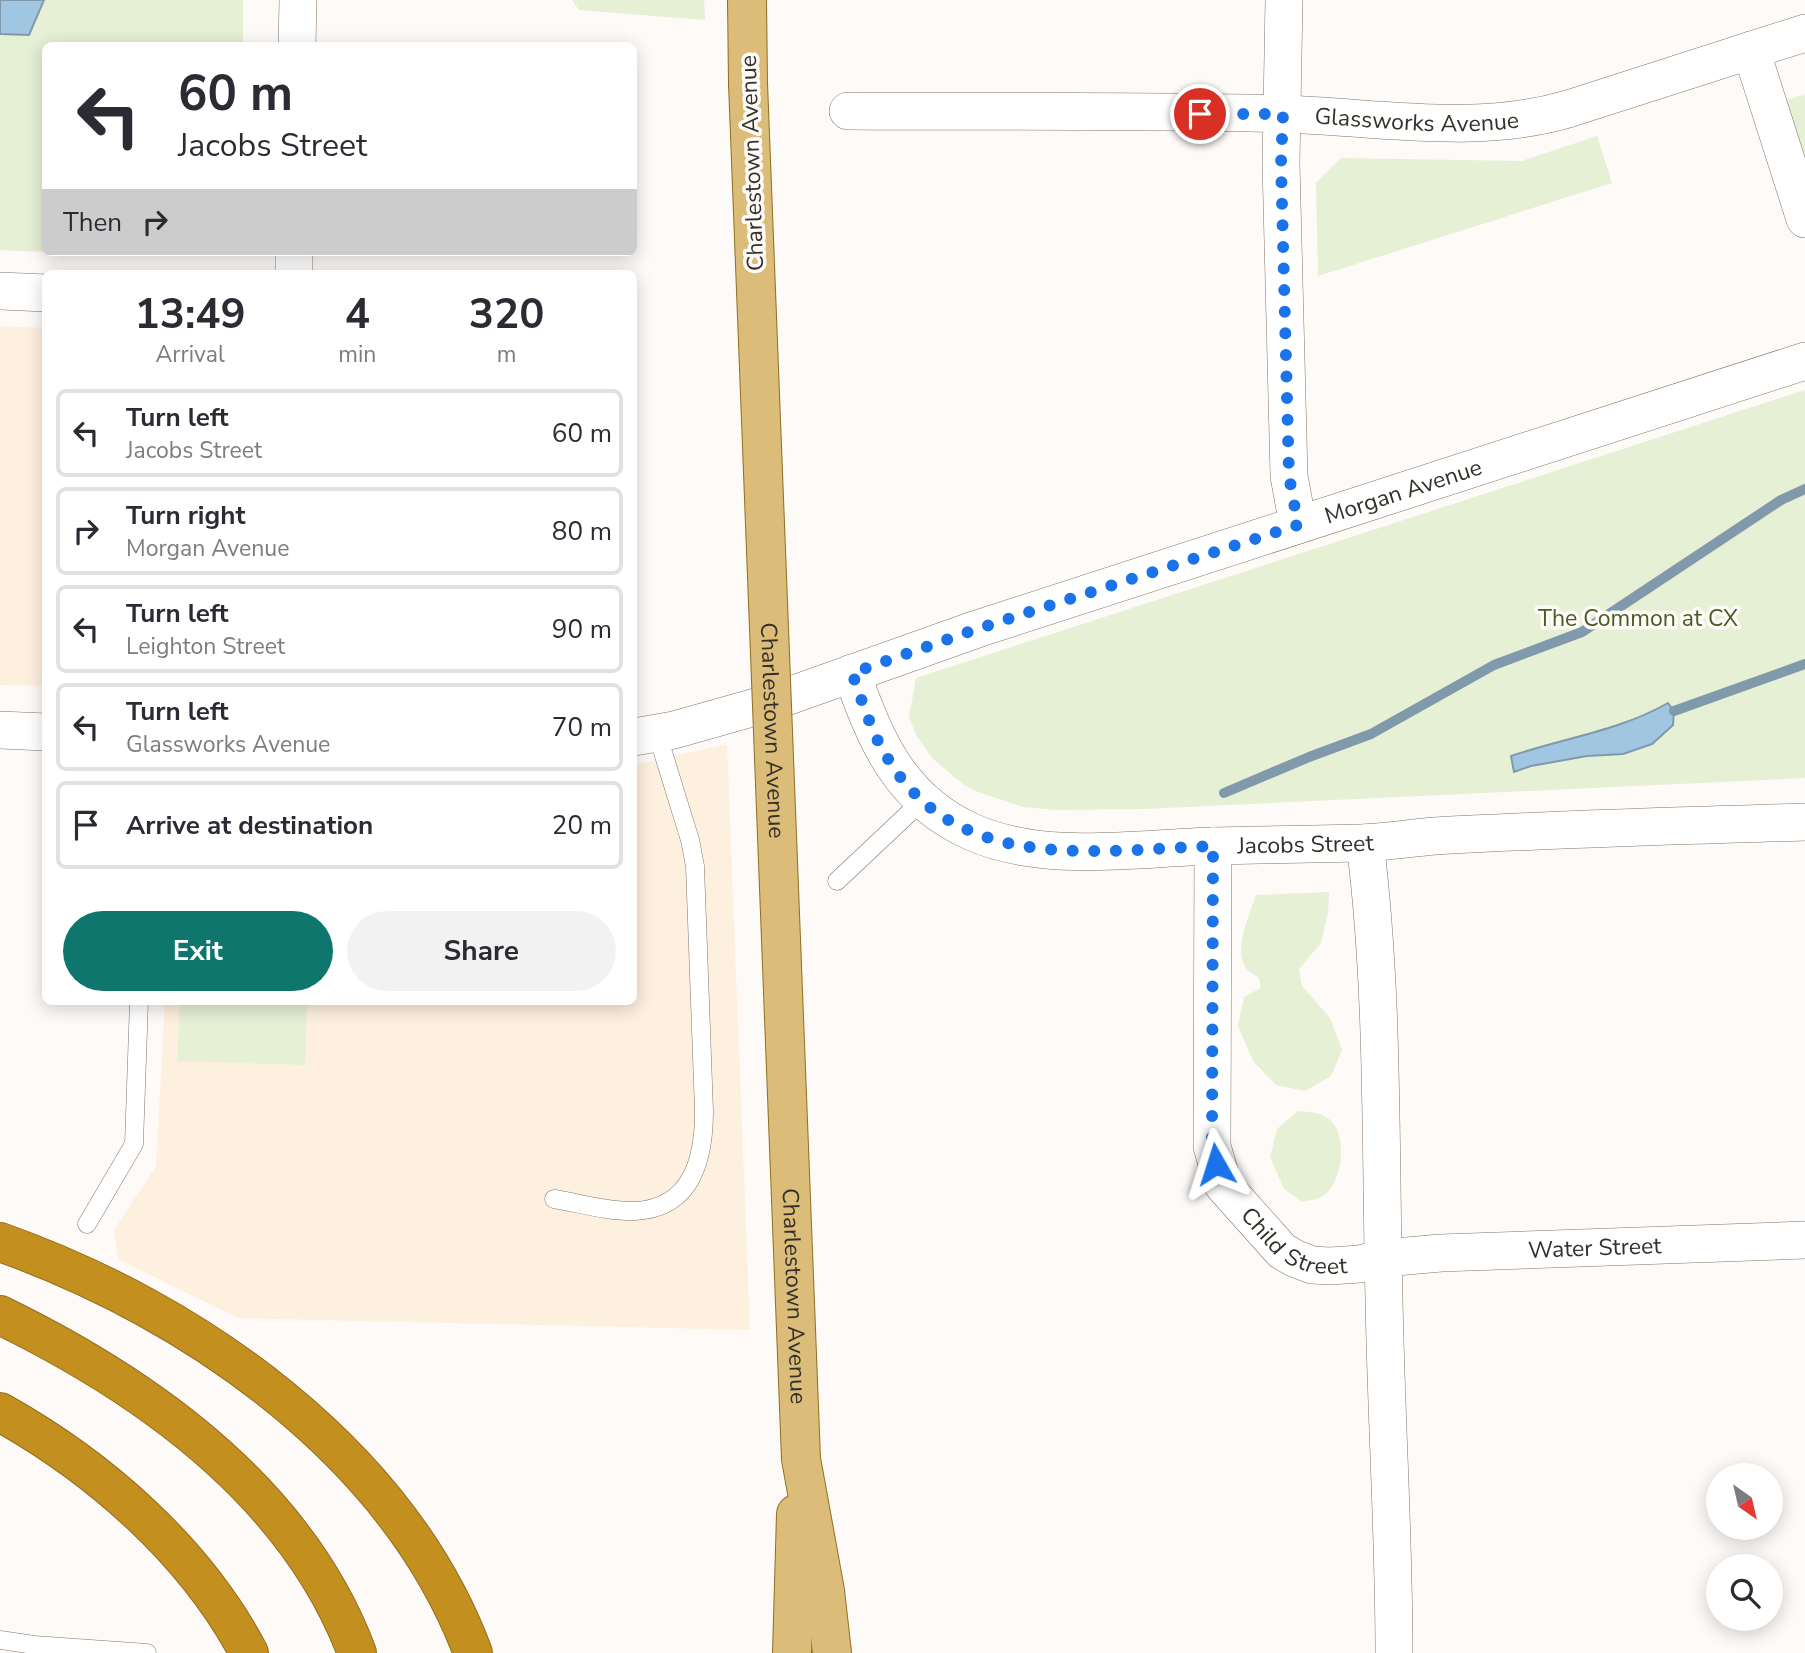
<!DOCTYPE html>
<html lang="en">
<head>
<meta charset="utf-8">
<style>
	:root { --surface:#fff; --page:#f2f2f3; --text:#2b2b33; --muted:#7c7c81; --line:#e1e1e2; --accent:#0f766e }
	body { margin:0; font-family:"Nunito Sans",sans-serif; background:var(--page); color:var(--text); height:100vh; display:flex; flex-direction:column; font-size:26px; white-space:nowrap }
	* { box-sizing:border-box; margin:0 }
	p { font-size:23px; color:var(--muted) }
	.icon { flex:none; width:38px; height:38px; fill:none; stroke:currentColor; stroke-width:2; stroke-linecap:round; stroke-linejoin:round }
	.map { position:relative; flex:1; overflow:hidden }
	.side { position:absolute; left:42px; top:270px; width:595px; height:735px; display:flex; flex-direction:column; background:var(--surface); border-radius:10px; box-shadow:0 4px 18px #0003 }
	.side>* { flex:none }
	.top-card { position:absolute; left:42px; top:42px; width:595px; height:214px; border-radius:10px; box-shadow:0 4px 18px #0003; background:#fff; color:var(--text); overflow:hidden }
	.needle { width:46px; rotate:146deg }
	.fabs { position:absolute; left:1706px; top:1463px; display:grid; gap:14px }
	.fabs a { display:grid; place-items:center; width:77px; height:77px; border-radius:50%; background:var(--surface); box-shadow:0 4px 18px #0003; font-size:35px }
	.pin { position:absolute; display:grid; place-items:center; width:60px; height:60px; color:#fff; margin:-30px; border:4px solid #fff; border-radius:50%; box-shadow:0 2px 7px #0007 }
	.me { position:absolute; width:77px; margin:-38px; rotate:354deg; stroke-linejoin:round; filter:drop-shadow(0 0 5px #0008) }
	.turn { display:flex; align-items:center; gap:24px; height:147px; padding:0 21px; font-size:32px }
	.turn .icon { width:91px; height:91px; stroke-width:2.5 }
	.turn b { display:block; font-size:49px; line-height:60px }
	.then { display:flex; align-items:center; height:66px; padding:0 21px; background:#0003; gap:14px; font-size:26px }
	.eta { display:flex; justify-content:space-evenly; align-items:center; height:119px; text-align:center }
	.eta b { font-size:42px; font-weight:700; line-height:49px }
	.primary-button { display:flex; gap:14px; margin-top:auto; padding:14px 21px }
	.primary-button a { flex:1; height:80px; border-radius:42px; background:var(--accent); color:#fff; font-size:28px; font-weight:700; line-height:80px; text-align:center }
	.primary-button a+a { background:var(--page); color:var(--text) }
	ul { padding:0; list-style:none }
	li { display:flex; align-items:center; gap:21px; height:88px; margin:0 14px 10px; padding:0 7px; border:4px solid var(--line); border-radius:10px }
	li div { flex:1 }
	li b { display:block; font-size:26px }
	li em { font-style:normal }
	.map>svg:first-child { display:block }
	.built { fill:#fef0df }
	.green { fill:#e6f0d5 }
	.water { fill:#a1c6e2; stroke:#8099ab; stroke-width:2 }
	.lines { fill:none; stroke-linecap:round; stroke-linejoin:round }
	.stream { stroke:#8099ab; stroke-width:10 }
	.service-casing { stroke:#817668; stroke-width:19 }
	.minor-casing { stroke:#817668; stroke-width:38 }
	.primary-casing { stroke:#916e22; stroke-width:40 }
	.motorway-casing { stroke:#916e22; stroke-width:40 }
	.service { stroke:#fff; stroke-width:18 }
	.minor { stroke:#fff; stroke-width:37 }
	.primary { stroke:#dbbc78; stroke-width:38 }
	.motorway { stroke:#c38f1e; stroke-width:38 }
	.primary-bridge-casing { stroke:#916e22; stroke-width:40; stroke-linecap:butt }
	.primary-bridge { stroke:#dbbc78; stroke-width:38 }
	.route { stroke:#1a73e8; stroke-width:12; stroke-dasharray:0 21.6 }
	.labels { text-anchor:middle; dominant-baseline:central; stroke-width:7; stroke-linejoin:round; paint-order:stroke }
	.street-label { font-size:23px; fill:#34302a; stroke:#fdfaf7 }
	.park-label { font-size:23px; fill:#4b5c21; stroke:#fdfaf7 }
</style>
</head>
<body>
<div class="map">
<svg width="1805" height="1653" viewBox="0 0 1805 1653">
	<rect width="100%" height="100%" fill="#fdfaf7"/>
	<g class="built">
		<path d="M0 326 45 328V686L0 685Z"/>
		<path d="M727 744 750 1330 238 1318 118 1259 114 1230 156 1166 165 1001H634V765Z"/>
	</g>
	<g class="green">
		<path d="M44 0H243V45L46 46 45 252 0 250V34L29 35Z"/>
		<path d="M572 0H704L705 20 579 10Z"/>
		<path d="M1805 94V164L1784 101Z"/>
		<path d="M1597 136 1612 183 1318 276 1316 183 1341 158 1522 161Z"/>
		<path d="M1805 390V778L1144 809 1057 810 1023 807 978 792 964 785 932 758 916 735 909 717 916 678Z"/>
		<path d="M1329 892 1328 912 1321 943 1299 969 1302 986 1330 1018 1342 1050 1331 1076 1305 1091 1276 1085 1253 1061 1238 1026 1244 997 1261 988 1259 978C1255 975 1249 972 1246 968 1233 951 1250 913 1256 895Z"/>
		<path d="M180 1001H307L305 1065 177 1061Z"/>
		<path d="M1298 1111C1310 1112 1320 1112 1330 1120 1348 1136 1343 1183 1323 1196 1318 1200 1308 1200 1302 1202L1284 1189 1270 1157 1277 1129Z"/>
	</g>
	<g class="water">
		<path d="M0 0H44L29 35 0 34Z"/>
		<path d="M1668 703 1674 711 1673 725 1652 744 1623 754 1587 756 1531 766 1514 772 1511 756C1564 738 1619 731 1668 703Z"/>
	</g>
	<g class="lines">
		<g class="stream">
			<path d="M1674 711 1805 664"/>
			<path d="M1224 793 1309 757 1371 734 1494 665 1582 632 1781 500 1805 489"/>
		</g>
		<defs>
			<g id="service">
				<path d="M837 881 923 800"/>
				<path d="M554 1199C579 1203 609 1212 635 1211 693 1208 704 1158 704 1111L695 866 690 840 657 733"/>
				<path d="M87 1224 134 1144 139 1001"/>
				<path d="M0 1640 34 1645 147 1653"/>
			</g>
			<g id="minor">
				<path d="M1284 0 1281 164 1289 476 1298 525"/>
				<path d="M297 46 298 0"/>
				<path d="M1751 50 1805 219"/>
				<path id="s1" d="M848 111C993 112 1139 110 1283 114 1377 117 1476 136 1568 109L1805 33"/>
				<path d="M294 273V252"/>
				<path d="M0 291 46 293"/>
				<path id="s2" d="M852 673C875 742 902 801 972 832 1044 864 1136 848 1213 846 1262 845 1312 844 1361 843 1386 842 1410 838 1435 836 1558 829 1682 826 1805 822"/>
				<path d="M0 730 46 732"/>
				<path id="s3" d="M634 737 674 730 766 704 977 629 1805 361"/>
				<path d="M1365 843C1384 993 1380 1146 1384 1298 1386 1416 1394 1535 1394 1653"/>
				<path id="s4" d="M1213 846 1212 1146 1223 1185 1282 1251 1294 1258 1312 1265 1330 1266 1360 1264 1384 1258 1441 1253 1805 1240"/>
			</g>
			<g id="primary">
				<path d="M747 0 748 83"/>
				<path d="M801 1459 825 1591 832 1653"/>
				<path d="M792 1653 796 1514"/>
			</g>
			<g id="motorway">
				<path d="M0 1242C195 1311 398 1453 473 1653"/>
				<path d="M0 1315C148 1387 297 1493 357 1653"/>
				<path d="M0 1412C100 1468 195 1551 249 1653"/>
			</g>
		</defs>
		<use href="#service" class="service-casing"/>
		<use href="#minor" class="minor-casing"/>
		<use href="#primary" class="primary-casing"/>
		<use href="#motorway" class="motorway-casing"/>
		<use href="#service" class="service"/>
		<use href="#minor" class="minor"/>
		<use href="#primary" class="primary"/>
		<use href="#motorway" class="motorway"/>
		<defs>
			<g id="primary-bridge">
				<path id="s5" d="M748 83 801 1459"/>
			</g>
		</defs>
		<use href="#primary-bridge" class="primary-bridge-casing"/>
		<use href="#primary-bridge" class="primary-bridge"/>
	</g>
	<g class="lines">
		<path class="route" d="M1200 114H1283L1281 164 1289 476 1298 525 977 629 852 673C863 703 872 735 890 762 960 875 1101 850 1213 846L1212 1146 1216 1164"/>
	</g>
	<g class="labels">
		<g class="street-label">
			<text stroke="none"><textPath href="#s1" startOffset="569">Glassworks Avenue</textPath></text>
			<text transform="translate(752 163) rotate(-92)">Charlestown Avenue</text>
			<text stroke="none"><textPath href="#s3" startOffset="808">Morgan Avenue</textPath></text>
			<text stroke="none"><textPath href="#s5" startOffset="648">Charlestown Avenue</textPath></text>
			<text stroke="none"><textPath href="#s2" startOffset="542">Jacobs Street</textPath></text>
			<text stroke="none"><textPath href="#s4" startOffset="436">Child Street</textPath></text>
			<text stroke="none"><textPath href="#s4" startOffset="746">Water Street</textPath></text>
			<text stroke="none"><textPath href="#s5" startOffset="1214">Charlestown Avenue</textPath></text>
		</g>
		<g class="park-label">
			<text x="1638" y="618">The Common at CX</text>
		</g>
	</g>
</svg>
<div class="fabs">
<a><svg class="needle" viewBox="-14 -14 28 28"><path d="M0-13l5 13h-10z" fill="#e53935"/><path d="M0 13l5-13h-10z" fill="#7c7c81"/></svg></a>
<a><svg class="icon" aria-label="search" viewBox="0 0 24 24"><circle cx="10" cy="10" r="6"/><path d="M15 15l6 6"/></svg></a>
</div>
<div class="pin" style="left:1200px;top:114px;background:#d93025"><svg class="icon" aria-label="arrive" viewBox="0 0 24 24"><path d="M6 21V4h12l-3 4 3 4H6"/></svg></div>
<svg class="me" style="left:1216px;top:1164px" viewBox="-20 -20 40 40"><path d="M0-17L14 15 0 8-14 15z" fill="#1a73e8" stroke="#fff" stroke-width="4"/></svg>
<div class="top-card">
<div class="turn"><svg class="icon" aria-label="left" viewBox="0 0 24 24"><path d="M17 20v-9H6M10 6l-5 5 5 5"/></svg><div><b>60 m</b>Jacobs Street</div></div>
<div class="then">Then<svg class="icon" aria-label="right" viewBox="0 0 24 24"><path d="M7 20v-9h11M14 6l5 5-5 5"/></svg></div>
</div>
<section class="side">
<div class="eta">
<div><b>13:49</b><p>Arrival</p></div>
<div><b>4</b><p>min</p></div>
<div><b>320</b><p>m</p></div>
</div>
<ul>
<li><svg class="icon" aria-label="left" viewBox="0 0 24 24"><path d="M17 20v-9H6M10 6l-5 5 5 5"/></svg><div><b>Turn left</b><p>Jacobs Street</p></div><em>60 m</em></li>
<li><svg class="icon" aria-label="right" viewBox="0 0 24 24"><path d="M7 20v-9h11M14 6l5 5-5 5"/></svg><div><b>Turn right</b><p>Morgan Avenue</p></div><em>80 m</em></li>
<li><svg class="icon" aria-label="left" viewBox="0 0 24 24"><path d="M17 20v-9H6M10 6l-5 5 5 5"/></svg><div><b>Turn left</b><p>Leighton Street</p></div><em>90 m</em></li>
<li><svg class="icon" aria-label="left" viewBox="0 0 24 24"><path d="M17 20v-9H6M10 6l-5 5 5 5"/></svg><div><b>Turn left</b><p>Glassworks Avenue</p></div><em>70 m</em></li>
<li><svg class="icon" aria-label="arrive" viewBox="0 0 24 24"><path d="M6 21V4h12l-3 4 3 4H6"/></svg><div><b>Arrive at destination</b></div><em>20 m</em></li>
</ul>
<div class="primary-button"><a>Exit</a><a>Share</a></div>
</section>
</div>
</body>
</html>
